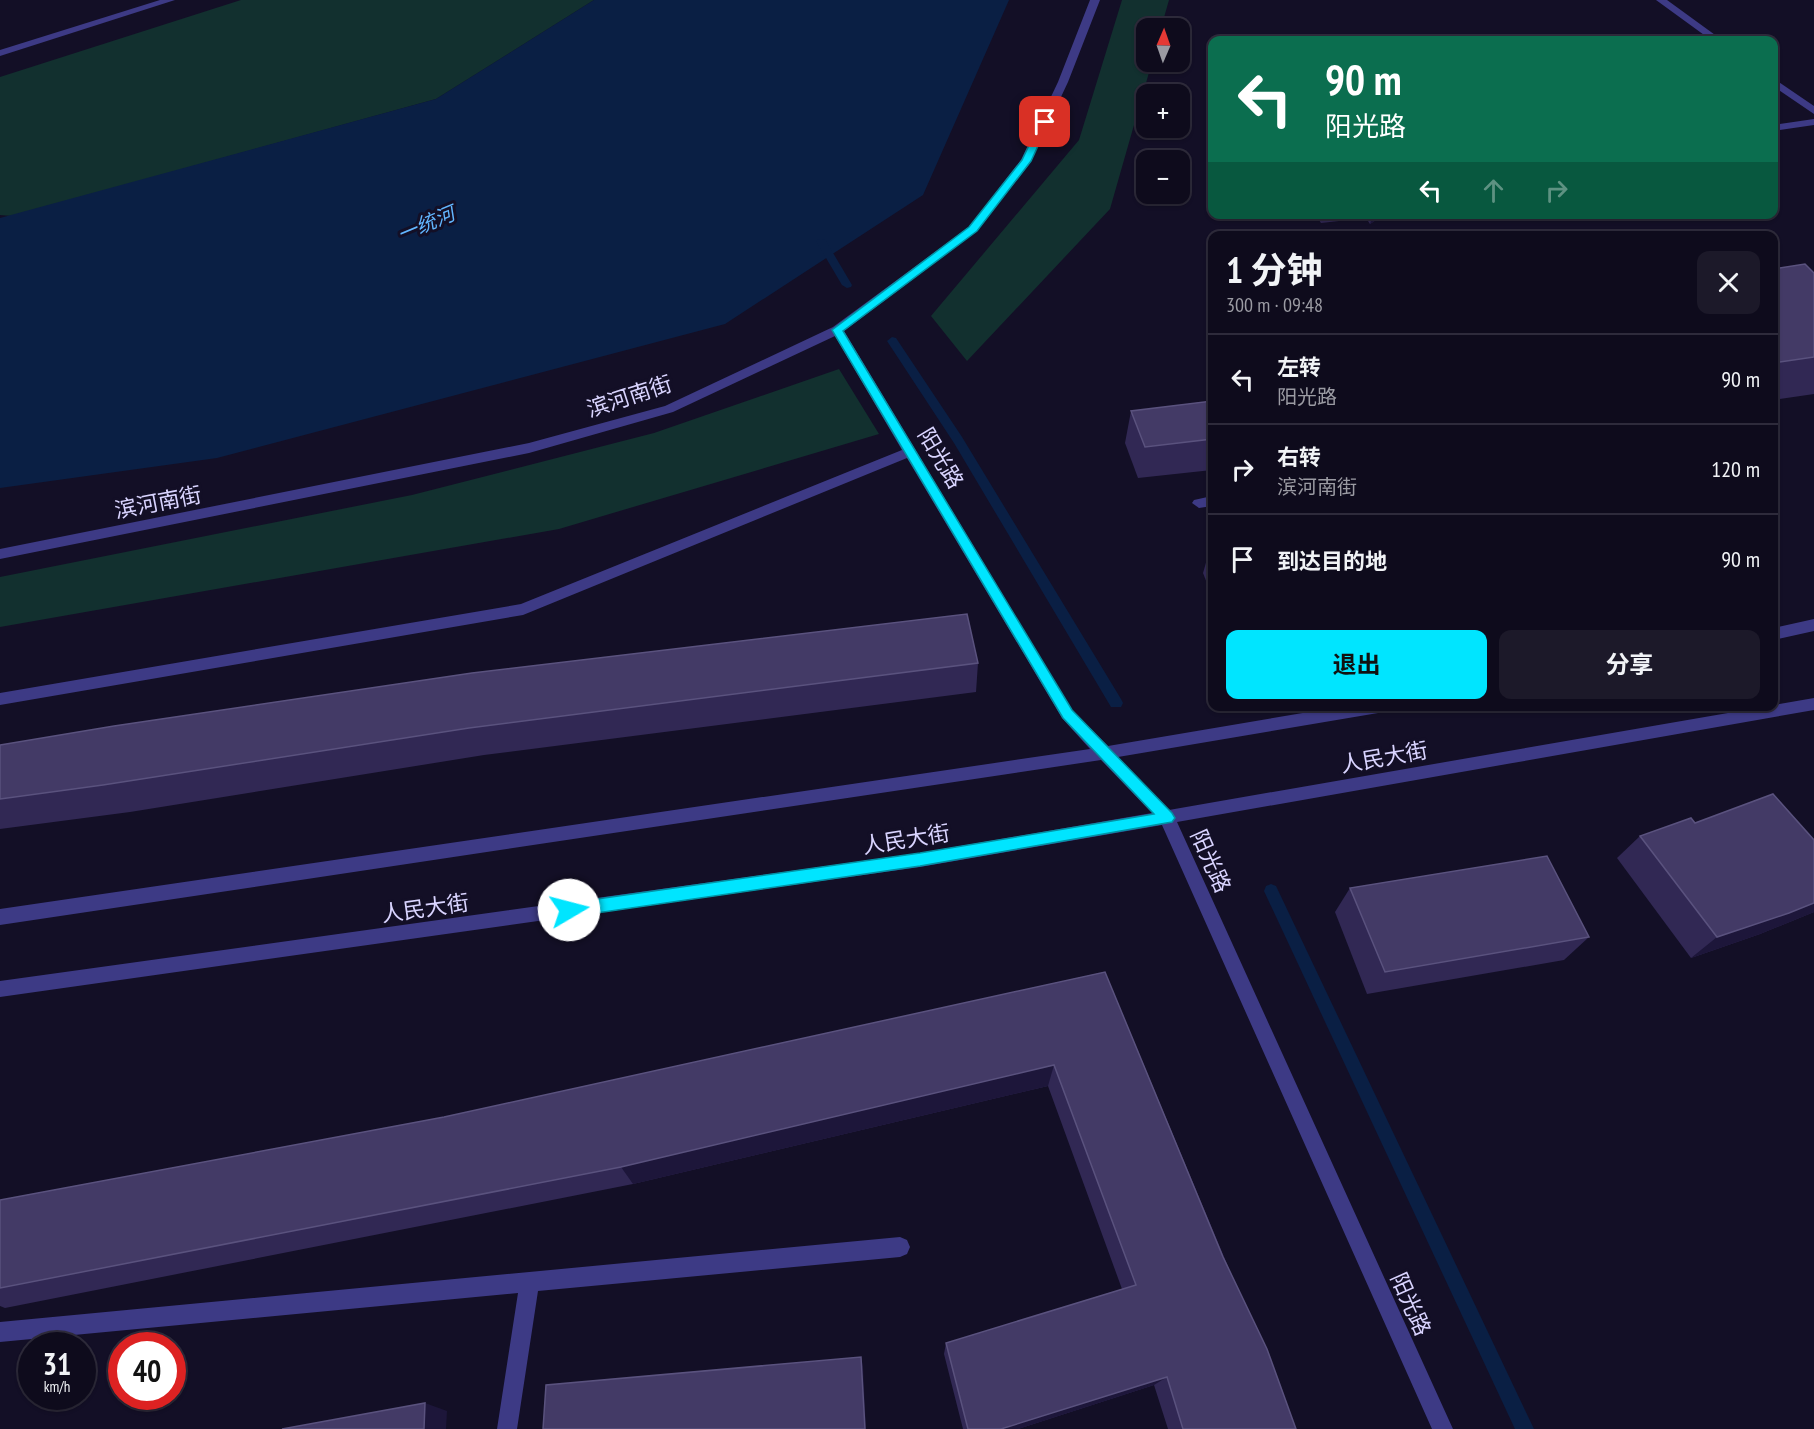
<!DOCTYPE html>
<html lang="zh">
<head>
<meta charset="utf-8">
<style>
	:root { --surface:#0e0b1c; --page:#1c1929; --text:#f1f3f6; --muted:#9b9ba3; --line:#2e2b3b; --accent:#00e5ff }
	body { margin:0; font-family:"PT Sans Narrow","Noto Sans SC",sans-serif; background:var(--page); color:var(--text); height:100vh; display:flex; flex-direction:column; font-size:22px; white-space:nowrap }
	* { box-sizing:border-box; margin:0 }
	p { font-size:20px; color:var(--muted) }
	.icon { flex:none; width:33px; height:33px; fill:none; stroke:currentColor; stroke-width:2; stroke-linecap:round; stroke-linejoin:round }
	.map { position:relative; flex:1; overflow:hidden }
	.drawer { position:absolute; left:1208px; top:231px; width:570px; height:480px; display:flex; flex-direction:column; background:var(--surface); border-radius:12px; box-shadow:0 2px 4px #0004,0 0 0 2px var(--line) }
	.drawer>* { flex:none }
	.top-card { position:absolute; left:1208px; top:36px; width:570px; height:183px; border-radius:12px; box-shadow:0 2px 4px #0004,0 0 0 2px var(--line); background:#0b6e4f; color:#fff; overflow:hidden }
	.needle { width:39px; rotate:2deg }
	.tools { position:absolute; left:1136px; top:18px; display:grid; gap:12px }
	.tools a { display:grid; place-items:center; width:54px; height:54px; border-radius:12px; background:var(--surface); box-shadow:0 2px 4px #0004,0 0 0 2px var(--line); font-size:30px }
	.speed { position:absolute; left:18px; top:1332px; display:flex; gap:12px; font-size:30px; font-weight:700; text-align:center }
	.speed>* { display:grid; place-content:center; width:78px; height:78px; border-radius:50%; background:var(--surface); box-shadow:0 2px 4px #0004,0 0 0 2px var(--line); line-height:1 }
	.speed small { font-size:15px; font-weight:400 }
	.speed .limit { border:9px solid #d22; background:#fff; color:#111 }
	.pin { position:absolute; display:grid; place-items:center; width:51px; height:51px; color:#fff; margin:-26px; border-radius:12px; box-shadow:0 3px 9px #0006 }
	.me { position:absolute; width:66px; margin:-33px; rotate:82deg; stroke-linejoin:round; filter:drop-shadow(0 0 4px #0008) }
	.turn { display:flex; align-items:center; gap:21px; height:126px; padding:0 18px; font-size:27px }
	.turn .icon { width:78px; height:78px; stroke-width:2.5 }
	.turn b { display:block; font-size:42px; line-height:51px }
	.lanes { display:flex; align-items:center; height:57px; padding:0 18px; background:#0003; justify-content:center; gap:30px; direction:ltr }
	.lanes .off { opacity:.35 }
	.round { display:grid; place-items:center; flex:none; width:63px; height:63px; border-radius:12px; background:var(--page) }
	.headline { display:flex; align-items:center; justify-content:space-between; height:102px; padding:0 18px }
	h1 { font-size:36px; font-weight:700; line-height:45px }
	.action { display:flex; gap:12px; margin-top:auto; padding:12px 18px }
	.action a { flex:1; height:69px; border-radius:12px; background:var(--accent); color:#111; font-size:24px; font-weight:700; line-height:69px; text-align:center }
	.action a+a { background:var(--page); color:var(--text) }
	ul { padding:0; list-style:none }
	li { display:flex; align-items:center; gap:18px; height:90px; padding:0 18px; border-top:2px solid var(--line) }
	li div { flex:1 }
	li b { display:block; font-size:22px }
	li em { font-style:normal }
	.map>svg:first-child { display:block }
	.green { fill:#12302f }
	.water { fill:#0a1f44 }
	.lines { fill:none; stroke-linecap:round; stroke-linejoin:round }
	.stream { fill:#0a1f44; fill-rule:evenodd }
	.minor { fill:#3d3a85; fill-rule:evenodd }
	.wall { fill:#312854 }
	.shaded-wall { fill:#1d163a }
	.building { fill:#433a66; stroke:#5a527e; stroke-width:1.5 }
	.route { fill:#00e5ff; stroke:#0095a6; stroke-width:1.5 }
	.labels { text-anchor:middle; dominant-baseline:central; stroke-width:6; stroke-linejoin:round; paint-order:stroke }
	.far-water-label { font-size:20px; font-style:italic; fill:#62b6ff; stroke:#130f26 }
	.street-label { font-size:22px; fill:#d9d4ff; stroke:#130f26 }
</style>
</head>
<body>
<div class="map">
<svg width="1814" height="1429" viewBox="0 0 1814 1429">
	<rect width="100%" height="100%" fill="#130f26"/>
	<g class="green">
		<path d="M241 0H594L436 99 12 216 0 215V77Z"/>
		<path d="M1122 0H1169L1161 28H1146V62H1152L1110 209 967 361 931 316 1079 140Z"/>
		<path d="M839 369 879 434 559 529 0 627V577L412 495 654 433Z"/>
	</g>
	<path class="water" d="M594 0H1009L923 195 725 324 217 458 0 488V218L436 99Z"/>
	<g class="lines">
		<g class="stream">
			<path d="M821 238 826 241 852 285 851 287 847 288 842 285 816 241Z"/>
			<path d="M892 337 896 338 962 437 1121 699 1123 703 1121 707H1111L954 443 887 341Z"/>
			<path d="M1271 884 1276 886 1534 1429H1515L1264 891 1266 886Z"/>
		</g>
		<g class="minor">
			<path d="M160 0H175L0 56V50Z"/>
			<path d="M1090 0H1100L1068 82 1030 163 977 231 844 331 1072 710 1108 746 1344 706H1391L1384 712 1118 757 1169 810 1814 698V710L1177 822 1453 1429H1432L1162 825 920 867 0 997V981L920 853 1152 813 1101 760 0 925V909L1090 749 1062 718 907 458 523 615 0 705V693L521 604 902 450 835 336 673 412 529 453 0 559V549L529 443 665 406 833 327 969 227 1021 160 1058 82Z"/>
			<path d="M1656 0H1667L1722 40H1711Z"/>
			<path d="M1773 78 1814 106V114L1773 86Z"/>
			<path d="M1814 119V125L1773 131V125Z"/>
			<path d="M1212 496V506L1199 508 1192 503 1194 500Z"/>
			<path d="M1814 619V631L1773 640V628Z"/>
			<path d="M900 1237 907 1240 910 1247 907 1254 900 1257 538 1291 517 1429H497L518 1293 0 1342V1322Z"/>
		</g>
	</g>
	<g class="wall">
		<path d="M1315 214H1385L1370 224 1366 218 1321 223Z"/>
		<path d="M1773 269 1814 273V394L1773 400Z"/>
		<path d="M1212 401V470L1138 478 1125 443 1131 411Z"/>
		<path d="M1212 542V596L1203 573Z"/>
		<path d="M978 663 976 692 484 755 130 812 0 829V745Z"/>
		<path d="M1695 823 1814 840V912L1760 934 1691 958 1617 858 1640 836Z"/>
		<path d="M1350 888 1589 937 1564 960 1367 994 1335 912Z"/>
		<path d="M1105 972 1296 1429H1168L1154 1385 1018 1429H963L944 1354 946 1343 1122 1289 1048 1086 633 1184 5 1308 0 1306V1200L444 1117Z"/>
	</g>
	<g class="shaded-wall">
		<path d="M1373 214H1385L1370 224Z"/>
		<path d="M1814 903V912L1760 934 1691 958 1717 937Z"/>
		<path d="M1054 1065 1048 1086 633 1184 621 1167Z"/>
		<path d="M861 1357 863 1366 866 1429H865Z"/>
		<path d="M1167 1377 1154 1385 1018 1429H1001Z"/>
		<path d="M425 1403 447 1411 446 1429H424Z"/>
	</g>
	<g class="building">
		<path d="M1684 37 1689 40H1657Z"/>
		<path d="M1805 264 1814 273V357L1773 363V269Z"/>
		<path d="M1212 401V439L1145 447 1131 411Z"/>
		<path d="M967 614 978 663 469 728 103 785 0 799V745L114 726 472 673Z"/>
		<path d="M1773 794 1814 840V903L1789 913 1717 937 1640 836 1691 818 1695 823Z"/>
		<path d="M1547 856 1589 937 1385 972 1350 888Z"/>
		<path d="M1105 972 1223 1257 1267 1349 1296 1429H1183L1167 1377 1001 1429H968L946 1343 1136 1285 1054 1065 621 1167 0 1288V1200L444 1117Z"/>
		<path d="M861 1357 865 1429H543L546 1385Z"/>
		<path d="M425 1403 424 1429H282Z"/>
	</g>
	<path class="route" d="M1045 119 1049 122 1031 161 977 231 843 331 1072 710 1172 813 1175 818 1172 822 920 866 569 917 564 915 561 910 564 905 569 903 920 853 1154 814 1063 718 832 330 969 227 1022 160 1040 122Z"/>
	<g class="labels">
		<g class="far-water-label">
			<text transform="translate(426 224) rotate(-23)">一统河</text>
		</g>
		<g class="street-label">
			<text transform="translate(629 396) rotate(-18)">滨河南街</text>
			<text transform="translate(941 458) rotate(59)">阳光路</text>
			<text transform="translate(158 502) rotate(-11)">滨河南街</text>
			<text transform="translate(1384 757) rotate(-10)">人民大街</text>
			<text transform="translate(906 839) rotate(-9)">人民大街</text>
			<text transform="translate(1211 861) rotate(66)">阳光路</text>
			<text transform="translate(425 908) rotate(-8)">人民大街</text>
			<text transform="translate(1411 1304) rotate(66)">阳光路</text>
		</g>
	</g>
</svg>
<div class="tools">
<a><svg class="needle" viewBox="-14 -14 28 28"><path d="M0-13l5 13h-10z" fill="#e53935"/><path d="M0 13l5-13h-10z" fill="#9b9ba3"/></svg></a>
<a>+</a>
<a>−</a>
</div>
<div class="speed"><div>31<small>km/h</small></div><div class="limit">40</div></div>
<div class="pin" style="left:1045px;top:122px;background:#d93025"><svg class="icon" aria-label="arrive" viewBox="0 0 24 24"><path d="M6 21V4h12l-3 4 3 4H6"/></svg></div>
<svg class="me" style="left:569px;top:910px" viewBox="-20 -20 40 40"><circle r="19" fill="#fff"/><path d="M0-13L10 11 0 6-10 11z" fill="#00e5ff"/></svg>
<div class="top-card">
<div class="turn"><svg class="icon" aria-label="left" viewBox="0 0 24 24"><path d="M17 20v-9H6M10 6l-5 5 5 5"/></svg><div><b>90 m</b>阳光路</div></div>
<div class="lanes"><svg class="icon" aria-label="left" viewBox="0 0 24 24"><path d="M17 20v-9H6M10 6l-5 5 5 5"/></svg><svg class="icon off" aria-label="ahead" viewBox="0 0 24 24"><path d="M12 20V5M6 11l6-6 6 6"/></svg><svg class="icon off" aria-label="right" viewBox="0 0 24 24"><path d="M7 20v-9h11M14 6l5 5-5 5"/></svg></div>
</div>
<section class="drawer">
<div class="headline"><div><h1>1 分钟</h1><p>300 m · 09:48</p></div><a class="round"><svg class="icon" aria-label="close" viewBox="0 0 24 24"><path d="M6 6l12 12M18 6L6 18"/></svg></a></div>
<ul>
<li><svg class="icon" aria-label="left" viewBox="0 0 24 24"><path d="M17 20v-9H6M10 6l-5 5 5 5"/></svg><div><b>左转</b><p>阳光路</p></div><em>90 m</em></li>
<li><svg class="icon" aria-label="right" viewBox="0 0 24 24"><path d="M7 20v-9h11M14 6l5 5-5 5"/></svg><div><b>右转</b><p>滨河南街</p></div><em>120 m</em></li>
<li><svg class="icon" aria-label="arrive" viewBox="0 0 24 24"><path d="M6 21V4h12l-3 4 3 4H6"/></svg><div><b>到达目的地</b></div><em>90 m</em></li>
</ul>
<div class="action"><a>退出</a><a>分享</a></div>
</section>
</div>
</body>
</html>
